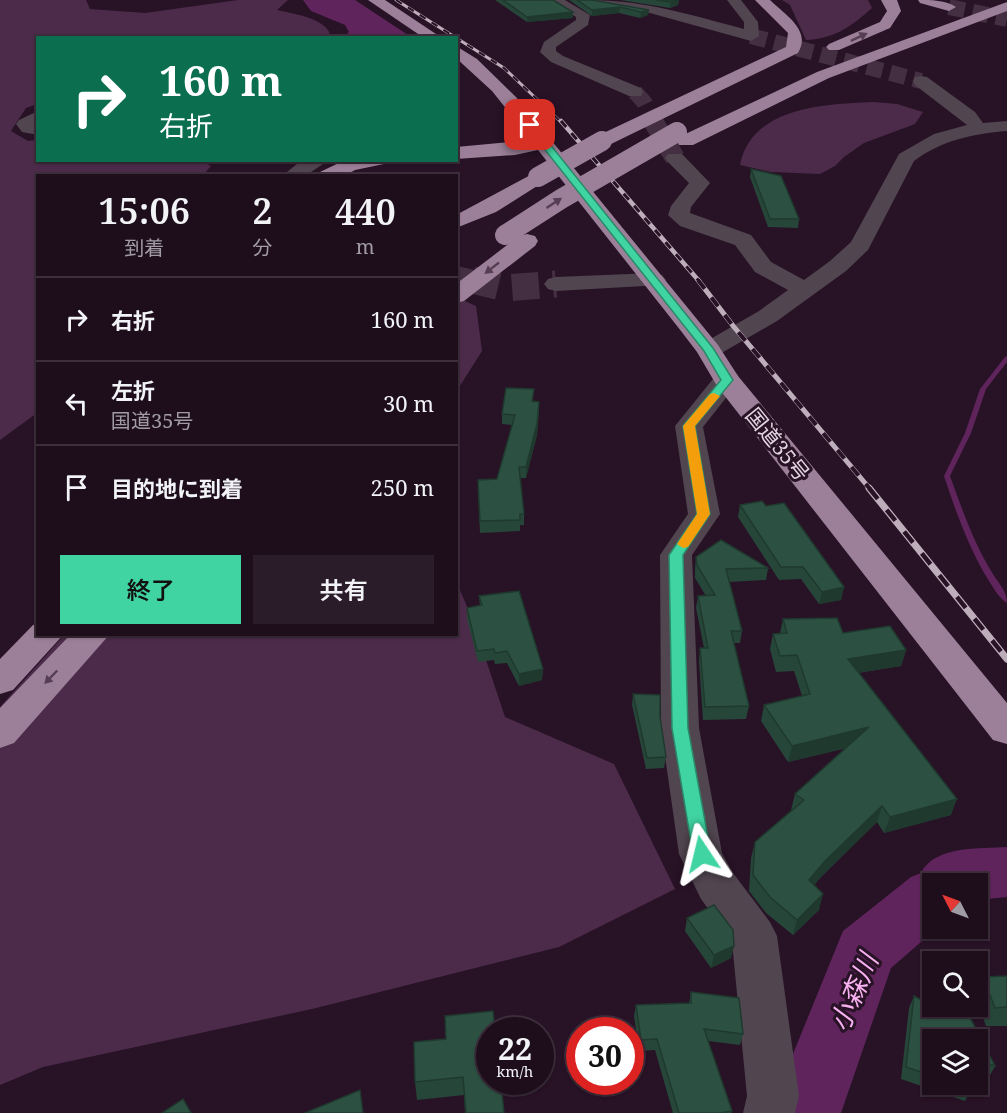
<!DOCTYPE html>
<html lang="ja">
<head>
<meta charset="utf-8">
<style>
	:root { --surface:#1e0e1c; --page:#2b1c29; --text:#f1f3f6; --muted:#a19ca3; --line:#3c2e3b; --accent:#40d4a2 }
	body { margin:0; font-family:"Noto Serif","Noto Sans JP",serif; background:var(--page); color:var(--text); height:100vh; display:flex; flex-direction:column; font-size:22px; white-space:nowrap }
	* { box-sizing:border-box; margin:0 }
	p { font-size:20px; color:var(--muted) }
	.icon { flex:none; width:33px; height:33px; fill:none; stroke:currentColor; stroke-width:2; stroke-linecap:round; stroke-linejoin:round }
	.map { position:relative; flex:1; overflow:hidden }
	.sheet { position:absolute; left:36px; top:174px; width:422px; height:462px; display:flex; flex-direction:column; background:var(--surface); border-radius:0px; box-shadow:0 2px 4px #0004,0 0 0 2px var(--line) }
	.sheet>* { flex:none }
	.banner { position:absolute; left:36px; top:36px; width:422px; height:126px; border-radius:0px; box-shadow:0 2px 4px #0004,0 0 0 2px var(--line); background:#0b6e4f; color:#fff; overflow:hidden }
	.needle { width:39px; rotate:312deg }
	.controls { position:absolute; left:922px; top:873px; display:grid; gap:12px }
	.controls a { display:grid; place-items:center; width:66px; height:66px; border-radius:0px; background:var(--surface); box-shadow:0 2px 4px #0004,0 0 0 2px var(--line); font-size:30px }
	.speed { position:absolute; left:476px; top:1017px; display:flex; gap:12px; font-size:30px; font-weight:700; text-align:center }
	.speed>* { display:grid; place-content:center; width:78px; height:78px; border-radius:50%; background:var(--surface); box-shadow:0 2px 4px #0004,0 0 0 2px var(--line); line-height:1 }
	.speed small { font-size:15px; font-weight:400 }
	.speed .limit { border:9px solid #d22; background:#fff; color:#111 }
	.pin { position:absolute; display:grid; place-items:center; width:51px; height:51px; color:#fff; margin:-26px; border-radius:12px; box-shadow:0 3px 9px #0006 }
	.me { position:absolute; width:66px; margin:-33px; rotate:350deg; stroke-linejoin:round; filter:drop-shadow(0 0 4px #0008) }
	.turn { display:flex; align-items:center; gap:21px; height:126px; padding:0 24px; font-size:27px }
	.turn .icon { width:78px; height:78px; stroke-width:2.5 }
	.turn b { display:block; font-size:42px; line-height:51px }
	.eta { display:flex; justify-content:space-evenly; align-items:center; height:102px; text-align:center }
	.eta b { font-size:36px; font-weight:600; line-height:42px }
	.primary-button { display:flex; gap:12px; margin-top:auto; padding:12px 24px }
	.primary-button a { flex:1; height:69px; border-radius:0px; background:var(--accent); color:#111; font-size:24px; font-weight:600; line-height:69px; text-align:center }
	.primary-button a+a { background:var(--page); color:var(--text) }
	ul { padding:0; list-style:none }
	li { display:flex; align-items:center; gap:18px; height:84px; padding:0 24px; border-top:2px solid var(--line) }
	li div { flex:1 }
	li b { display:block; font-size:22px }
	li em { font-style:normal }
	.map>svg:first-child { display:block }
	.green { fill:#4c2b4a }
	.water { fill:#5e245b }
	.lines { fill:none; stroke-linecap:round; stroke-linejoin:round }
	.stream { fill:#5e245b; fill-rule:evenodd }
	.river { fill:#5e245b; fill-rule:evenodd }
	.minor-tunnel-far2 { stroke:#442f42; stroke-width:16; stroke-dasharray:16 8; stroke-linecap:butt }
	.minor-tunnel-far1 { stroke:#442f42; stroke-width:20; stroke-dasharray:20 10; stroke-linecap:butt }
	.minor-tunnel { stroke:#442f42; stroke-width:27; stroke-dasharray:27 14; stroke-linecap:butt }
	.highway-tunnel { stroke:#442f42; stroke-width:16; stroke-dasharray:16 8; stroke-linecap:butt }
	.minor { fill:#51454f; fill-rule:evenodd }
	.highway { fill:#9c8099; fill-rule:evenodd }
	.rail-far3-casing { stroke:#beaebc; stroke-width:3 }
	.rail-far2-casing { stroke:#beaebc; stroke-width:4.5 }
	.rail-far1-casing { stroke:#beaebc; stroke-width:5 }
	.rail-casing { stroke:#beaebc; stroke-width:7 }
	.rail-far3 { stroke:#281226; stroke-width:2; stroke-dasharray:7; stroke-linecap:butt }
	.rail-far2 { stroke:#281226; stroke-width:3; stroke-dasharray:8; stroke-linecap:butt }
	.rail-far1 { stroke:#281226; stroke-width:4; stroke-dasharray:11; stroke-linecap:butt }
	.rail { stroke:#281226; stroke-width:4.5; stroke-dasharray:14; stroke-linecap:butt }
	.highway-bridge { stroke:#9c8099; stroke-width:20 }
	.wall { fill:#264639 }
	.shaded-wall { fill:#1f392e }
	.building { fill:#2c5142; stroke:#1f392e; stroke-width:1.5 }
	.oneway { fill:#563e54 }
	.route { fill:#40d4a2; stroke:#2a8a69; stroke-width:1.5 }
	.slow { fill:#f59e0b }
	.labels { text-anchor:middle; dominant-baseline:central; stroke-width:6; stroke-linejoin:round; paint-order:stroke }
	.street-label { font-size:21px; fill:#e4d5e2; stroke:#281226 }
	.near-water-label { font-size:27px; font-style:italic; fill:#f7b1f0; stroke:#281226 }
</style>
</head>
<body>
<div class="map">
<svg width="1007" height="1113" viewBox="0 0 1007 1113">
	<rect width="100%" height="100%" fill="#281226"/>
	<g class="green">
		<path d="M0 0H86L90 9 145 13 238 0H288L277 10C293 14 329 18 331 38H38L37 104 26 108 11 131 28 141 37 140 38 160H201L211 166 203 175 38 176 37 413 0 440Z"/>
		<path d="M782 0H868L872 8C852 26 834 39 806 40L790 5Z"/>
		<path d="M874 102 897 104 923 112 915 124 864 143 844 157 835 166 820 174 771 172 740 165C751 106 827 104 874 102Z"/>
		<path d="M456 297 476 306 482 351 456 392Z"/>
		<path d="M456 581 472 618 505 717 614 764 675 889 559 947 312 1009 43 1067 0 1085V707L64 635 456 634Z"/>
	</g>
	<path class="water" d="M303 0H355L411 37H344L349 32 345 25 311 11Z"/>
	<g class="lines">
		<path class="stream" d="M1007 356V362L986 389 971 433 950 476C962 509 974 544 993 574 999 584 1007 591 1007 603 999 598 994 589 989 581 969 549 956 512 944 476L965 433 980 389 1005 357Z"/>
		<path class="river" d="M1007 847V897L978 900V884H933V928H937L891 968 841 1113H769L843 931 911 877 921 873C935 845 980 849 1007 847Z"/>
		<g class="minor-tunnel-far2">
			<path d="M751 36 921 81"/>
			<path d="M635 92 644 102 654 123"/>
		</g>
		<g class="minor-tunnel-far1">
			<path d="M653 121 675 158"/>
			<path d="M456 276 478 281"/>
		</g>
		<path class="minor-tunnel" d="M472 280 505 288 556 284"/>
		<path class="highway-tunnel" d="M949 7 1007 19"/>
		<g class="minor">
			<path d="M548 0H565L590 15 588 25 556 47V51L563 56 641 88 643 92 641 96H629L551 62 540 52 544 42 576 20V17Z"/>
			<path d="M589 0C644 0 691 15 744 29V22L727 0H741L758 22 759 36 751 41 650 13 591 3Z"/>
			<path d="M921 76 927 77 975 112 983 123 1007 121V131C973 134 942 140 914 161L868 250 846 271 777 321 718 355 709 358 700 355 696 350 700 345 759 311 788 290 755 272 735 245 680 226 668 215 671 206 689 183 668 162 665 158 668 154H682L710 183 691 207 690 213 751 235 771 262 804 280 830 261 851 242 899 154 934 134 967 125 915 85 913 81 915 77Z"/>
			<path d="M38 111V135L22 132 16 124 19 120Z"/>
			<path d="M302 160H329L305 176H282Z"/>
			<path d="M654 273 662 275 666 280 662 285 556 291 548 289 544 284 548 279 556 277Z"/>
			<path d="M727 372 737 374 740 380 703 427 720 514 692 555 699 728 722 853 733 873 770 922 777 936 799 1096 795 1113H743L747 1096 732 942 701 899 679 854 661 728 660 555 688 514 675 426 717 374Z"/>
		</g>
		<g class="highway">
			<path d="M368 0H385L442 38H424Z"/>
			<path d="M755 0H770C785 15 812 30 798 53L609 145H595L593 141 595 137 786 47 788 33Z"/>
			<path d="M881 0H897L901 11 890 28 839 50H829L826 47 829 44 880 22 887 11Z"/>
			<path d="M918 0C931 0 946 0 956 7L949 11 920 3Z"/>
			<path d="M1007 2V11L829 78 693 145H679L677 141 679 137 817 72Z"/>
			<path d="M456 46 477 59 516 97 718 345 738 376 1007 703V744L993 740 717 386 697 352 681 331 538 150 515 155 456 159V147L531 140 492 91 456 58Z"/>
			<path d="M345 160H386L384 164 355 170 344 176H317L320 172Z"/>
			<path d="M538 171 545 173 548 177 545 181 496 212 456 228V215Z"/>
			<path d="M527 234 535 236 538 241 535 246 464 301 456 303V284L519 236Z"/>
			<path d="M38 624V634H64L13 690 0 694V659L33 625Z"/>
			<path d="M71 634H110L14 743 0 748V708Z"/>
		</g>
		<defs>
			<path id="rail-far3" d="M396 0 504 68 562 123"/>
			<path id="rail-far2" d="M561 121 699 281"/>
			<path id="rail-far1" d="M698 280 734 327 870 489"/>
			<path id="rail" d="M869 488 1007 659"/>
		</defs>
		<use href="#rail-far3" class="rail-far3-casing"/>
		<use href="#rail-far2" class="rail-far2-casing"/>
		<use href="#rail-far1" class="rail-far1-casing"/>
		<use href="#rail" class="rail-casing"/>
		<use href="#rail-far3" class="rail-far3"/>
		<use href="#rail-far2" class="rail-far2"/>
		<use href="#rail-far1" class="rail-far1"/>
		<use href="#rail" class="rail"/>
		<g class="highway-bridge">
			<path d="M538 177 602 141"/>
			<path d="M505 235 561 199 677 132"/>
		</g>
	</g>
	<g class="wall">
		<path d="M495 0H553L573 18 527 22Z"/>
		<path d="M569 0H592L649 10 648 15 640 18 619 13 592 16Z"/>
		<path d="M620 0H679L678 5 670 8Z"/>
		<path d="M751 169 799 219 798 228 768 227 750 177Z"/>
		<path d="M534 401 539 412 537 435 526 478H520L524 514V525H520V531L480 533 478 491 497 479 512 425 502 424V414Z"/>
		<path d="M740 505 766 506 844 587 841 600 819 604 801 579 779 580 738 517Z"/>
		<path d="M696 557 768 568 766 580 729 582 742 631 740 643H734L749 706 746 719 703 720 699 661 700 648H704L696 608 698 596H706L695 578V569Z"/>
		<path d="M479 596 543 669 542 680 519 686 507 663 495 664 494 660 478 662 467 619V608L480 606Z"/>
		<path d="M783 619 843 633 906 650 901 666 858 673 951 815 884 833 877 822 821 877 814 885 819 910 793 935 766 913 749 891 751 858 755 842 792 810H791L795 794 847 748 788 762 761 721 764 705 802 696 794 671 776 672 770 649 773 634 780 633Z"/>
		<path d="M633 694 660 717 666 757 664 768 646 769 632 705Z"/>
		<path d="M687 918 731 958 711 968 685 931Z"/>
		<path d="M1007 976V1026H986L978 1004V989L983 977Z"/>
		<path d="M691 992 743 1034 740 1045 708 1041 732 1111 731 1113H673L655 1050 639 1051 634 1016 636 1005 689 1003Z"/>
		<path d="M914 996 935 1007 964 1006 995 1066 988 1079 978 1075V1040H933V1084H971V1089L965 1101 901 1079 909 1008Z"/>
		<path d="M446 1039 504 1113H465L464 1095 417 1100 415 1082Z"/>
	</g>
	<g class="shaded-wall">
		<path d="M677 0H679L678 5 670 8 671 2Z"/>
		<path d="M620 7 619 13 592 16V10Z"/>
		<path d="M649 10 648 15 640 18 641 12Z"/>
		<path d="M573 12V18L527 22V17Z"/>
		<path d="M539 402 537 435 526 478V467Z"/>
		<path d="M844 587 841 600 819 604 822 592Z"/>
		<path d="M906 650 901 666 844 675 848 659Z"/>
		<path d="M543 669 542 680 519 686V674Z"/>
		<path d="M869 727 865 743 788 762 792 746Z"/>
		<path d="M957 799 951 815 884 833 890 817Z"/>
		<path d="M882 806 877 822 821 877 805 896 809 880 825 861Z"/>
		<path d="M823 894 819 910 793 935 797 920Z"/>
		<path d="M734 946 731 958 711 968 714 955Z"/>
	</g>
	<g class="building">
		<path d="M503 0H553L573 12 527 17Z"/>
		<path d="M577 0H592L649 10 641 12 620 7 592 10Z"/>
		<path d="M656 0H677L671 2Z"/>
		<path d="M751 169 781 176 799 219H770Z"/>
		<path d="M506 388 534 389 532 401 539 402 537 424 526 467H519L524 514H520V520L480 521 478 480 497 479 515 415 502 414Z"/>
		<path d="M762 501 766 506 784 503 844 587 822 592 803 567H781L740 505Z"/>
		<path d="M721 540 768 568 726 569 742 631H731L749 706 705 707 700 648H708L698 596 715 595 697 565 696 557Z"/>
		<path d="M519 591 543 669 519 674 507 651 495 653 494 649 477 651 467 608 482 605 479 596Z"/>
		<path d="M837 618 843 633 890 626 906 650 848 659 957 799 890 817 882 806 825 861 809 880 823 894 797 920 770 897 753 875 755 842 804 800 795 794 869 727 792 746 764 705 810 694 797 655 780 656 773 634 787 633 783 619Z"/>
		<path d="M633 694 660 695V717L666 757 647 758Z"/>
		<path d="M714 905 733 930 734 946 714 955 687 918Z"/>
		<path d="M1007 976V1007L995 1008 983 977Z"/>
		<path d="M691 992 739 998 743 1034 704 1029 732 1111 720 1113H679L657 1039 641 1040 636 1005 691 1003Z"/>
		<path d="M914 996 940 1010V1006H964L995 1066 978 1060V1040H933V1076L906 1067Z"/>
		<path d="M493 1011 495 1030H489V1082H501L504 1113H466L463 1077 415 1082 414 1042 446 1039 445 1016Z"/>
		<path d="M958 1084H971V1089Z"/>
		<path d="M360 1090 363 1113H305Z"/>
		<path d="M183 1099 191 1113H162Z"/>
	</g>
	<defs><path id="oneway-solid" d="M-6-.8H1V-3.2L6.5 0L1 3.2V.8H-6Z" transform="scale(1.5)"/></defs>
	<g class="oneway">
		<use href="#oneway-solid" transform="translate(859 37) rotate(-25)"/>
		<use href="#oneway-solid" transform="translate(554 203) rotate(-33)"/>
		<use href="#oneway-solid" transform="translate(492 268) rotate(142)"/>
		<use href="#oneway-solid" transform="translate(51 677) rotate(134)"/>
	</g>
	<path class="route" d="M527 123H533L713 348 733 380 695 426 710 514 683 555 688 728 711 854 708 860 702 862 695 860 693 854 672 728 669 555 697 514 683 426 721 380 704 351 527 127Z"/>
	<path class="slow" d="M714 393 720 396 695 426 710 514 688 547 683 548 677 544 697 514 683 426 710 394Z"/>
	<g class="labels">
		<g class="street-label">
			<text transform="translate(778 444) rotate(51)">国道35号</text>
		</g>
		<g class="near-water-label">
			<text transform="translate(853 992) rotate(-67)">小森川</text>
		</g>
	</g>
</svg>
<div class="controls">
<a><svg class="needle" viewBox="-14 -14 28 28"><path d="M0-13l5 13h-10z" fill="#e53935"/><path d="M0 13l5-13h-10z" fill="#a19ca3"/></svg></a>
<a><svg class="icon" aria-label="search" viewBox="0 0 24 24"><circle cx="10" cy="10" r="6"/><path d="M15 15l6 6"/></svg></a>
<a><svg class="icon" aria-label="layers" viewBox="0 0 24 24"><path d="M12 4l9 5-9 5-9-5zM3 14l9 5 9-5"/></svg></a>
</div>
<div class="speed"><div>22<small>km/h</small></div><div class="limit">30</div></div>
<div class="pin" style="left:530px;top:125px;background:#d93025"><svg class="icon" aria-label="arrive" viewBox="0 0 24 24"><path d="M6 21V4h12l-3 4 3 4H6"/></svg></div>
<svg class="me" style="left:702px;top:854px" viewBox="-20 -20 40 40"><path d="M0-17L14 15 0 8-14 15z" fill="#40d4a2" stroke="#fff" stroke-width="4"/></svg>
<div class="banner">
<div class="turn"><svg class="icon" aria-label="right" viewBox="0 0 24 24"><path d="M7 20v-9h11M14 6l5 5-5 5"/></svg><div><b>160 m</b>右折</div></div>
</div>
<section class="sheet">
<div class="eta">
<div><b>15:06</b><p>到着</p></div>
<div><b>2</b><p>分</p></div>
<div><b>440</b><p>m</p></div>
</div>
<ul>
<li><svg class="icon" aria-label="right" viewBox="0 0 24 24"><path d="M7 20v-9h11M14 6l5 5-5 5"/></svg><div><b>右折</b></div><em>160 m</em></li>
<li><svg class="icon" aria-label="left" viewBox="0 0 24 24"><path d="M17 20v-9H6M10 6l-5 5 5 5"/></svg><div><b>左折</b><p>国道35号</p></div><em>30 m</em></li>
<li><svg class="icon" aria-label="arrive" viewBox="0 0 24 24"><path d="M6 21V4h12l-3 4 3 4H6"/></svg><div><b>目的地に到着</b></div><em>250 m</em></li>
</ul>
<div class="primary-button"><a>終了</a><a>共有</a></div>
</section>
</div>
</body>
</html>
